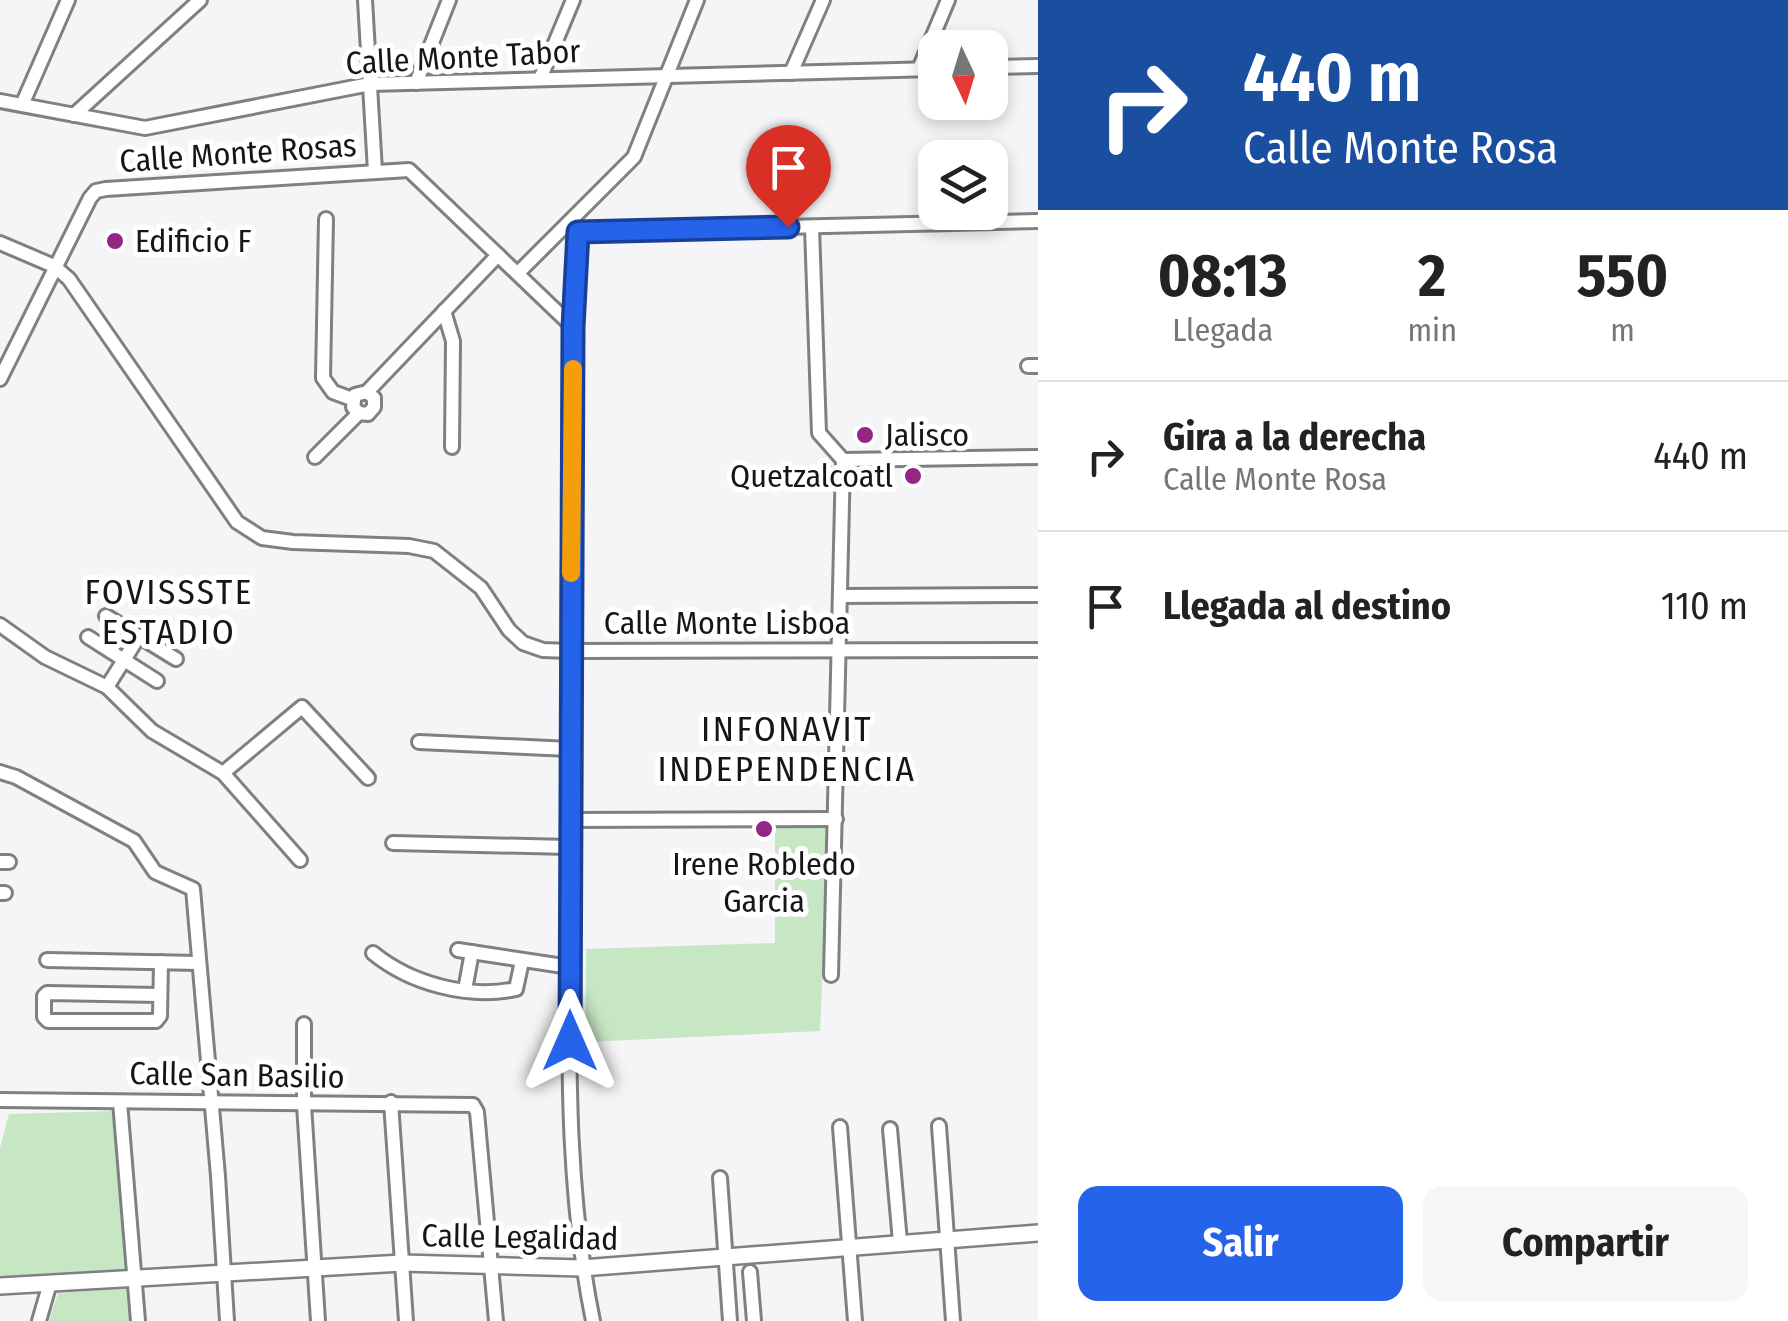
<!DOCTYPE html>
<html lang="es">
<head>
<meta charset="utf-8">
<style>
	:root { --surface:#fff; --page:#f6f6f6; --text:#222; --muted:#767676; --line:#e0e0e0; --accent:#2563eb }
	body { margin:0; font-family:"Fira Sans Condensed",sans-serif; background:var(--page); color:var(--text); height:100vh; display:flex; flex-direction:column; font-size:38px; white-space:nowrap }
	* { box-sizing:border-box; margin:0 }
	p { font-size:32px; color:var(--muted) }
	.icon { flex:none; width:55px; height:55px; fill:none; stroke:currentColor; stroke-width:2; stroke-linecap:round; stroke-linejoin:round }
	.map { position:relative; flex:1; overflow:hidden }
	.side { display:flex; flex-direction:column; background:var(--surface); width:750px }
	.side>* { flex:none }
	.banner { background:#1a4fa0; color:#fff; overflow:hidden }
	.needle { width:65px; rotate:176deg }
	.controls { position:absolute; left:918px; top:30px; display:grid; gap:20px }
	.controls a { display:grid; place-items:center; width:90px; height:90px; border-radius:20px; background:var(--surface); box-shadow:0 5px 15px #0003; font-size:50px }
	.pin { position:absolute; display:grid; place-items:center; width:85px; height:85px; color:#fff; margin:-102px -42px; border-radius:50% 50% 50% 0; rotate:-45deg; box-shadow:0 0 10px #0007 }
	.pin .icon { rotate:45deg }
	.me { position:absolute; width:110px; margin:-55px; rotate:0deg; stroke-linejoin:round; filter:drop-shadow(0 0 8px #0008) }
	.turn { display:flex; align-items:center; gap:35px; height:210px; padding:0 40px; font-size:45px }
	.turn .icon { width:130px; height:130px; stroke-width:2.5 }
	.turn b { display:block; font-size:70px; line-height:85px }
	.eta { display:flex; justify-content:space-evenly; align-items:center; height:170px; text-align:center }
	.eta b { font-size:60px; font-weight:700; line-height:70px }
	.action { display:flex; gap:20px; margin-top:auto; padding:20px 40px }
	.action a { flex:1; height:115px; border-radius:20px; background:var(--accent); color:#fff; font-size:40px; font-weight:700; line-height:115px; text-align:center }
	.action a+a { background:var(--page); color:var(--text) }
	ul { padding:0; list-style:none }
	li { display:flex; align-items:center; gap:30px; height:150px; padding:0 40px; border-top:2px solid var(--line) }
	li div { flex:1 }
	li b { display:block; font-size:38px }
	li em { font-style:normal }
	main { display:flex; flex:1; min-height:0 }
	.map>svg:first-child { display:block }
	.green { fill:#c6e6c4 }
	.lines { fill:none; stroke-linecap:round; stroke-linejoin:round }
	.minor-casing { stroke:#7f8081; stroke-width:18 }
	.tertiary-casing { stroke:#7f8081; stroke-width:20 }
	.minor { stroke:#fff; stroke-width:12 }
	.tertiary { stroke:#fff; stroke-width:15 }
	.route-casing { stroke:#184099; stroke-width:25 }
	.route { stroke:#2563eb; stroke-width:18 }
	.slow { stroke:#f59e0b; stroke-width:18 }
	.poi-dot { fill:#942686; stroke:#fff; stroke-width:4 }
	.labels { text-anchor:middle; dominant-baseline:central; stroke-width:10; stroke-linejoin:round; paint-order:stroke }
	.street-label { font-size:32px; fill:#151616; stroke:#fff }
	.poi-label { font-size:32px; fill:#151616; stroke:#fff; text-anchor:start }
	.neighbourhood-label { font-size:35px; letter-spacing:2.5px; fill:#151616; stroke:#fff }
</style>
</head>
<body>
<main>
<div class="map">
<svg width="1038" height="1321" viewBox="0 0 1038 1321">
	<rect width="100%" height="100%" fill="#f5f5f7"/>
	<g class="green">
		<path d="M775 827 829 828 820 1031 586 1042V949L775 943Z"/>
		<path d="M114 1111 129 1273 0 1277V1148L9 1114Z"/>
		<path d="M130 1288 132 1321H49L58 1293Z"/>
	</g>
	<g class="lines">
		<defs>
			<g id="minor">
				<path d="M365 0 375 171"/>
				<path d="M990 67 1038 66"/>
				<path d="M919 69 948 0"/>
				<path d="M791 73 823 0"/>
				<path d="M540 79 573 0"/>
				<path d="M416 83 449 0"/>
				<path d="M0 101 145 128 370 84 935 69"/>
				<path d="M22 105 68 0"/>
				<path d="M74 115 200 0"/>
				<path d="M326 219 323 378 333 392 352 399"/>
				<path d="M570 223 578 232C567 446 568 662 569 876 570 1024 563 1175 593 1321"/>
				<path d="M812 227 819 433 843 460 831 975"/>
				<path d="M578 232 1038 221"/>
				<path d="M0 243 54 266 69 279 237 522 262 538 293 542 409 546 434 551 481 588 509 630 523 643 543 650 570 651 1038 650"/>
				<path d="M518 273 634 157 697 0"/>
				<path d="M444 311 453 341 452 447"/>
				<path d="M1028 366H1038"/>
				<path d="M0 379 90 198 96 191 106 189 409 170 573 327"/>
				<path d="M367 392 374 398V407L368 414 359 413 353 407 355 395 367 392 498 255"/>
				<path d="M315 457 359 413"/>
				<path d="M843 460 1038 457"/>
				<path d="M789 475H843"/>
				<path d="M841 596 1038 595"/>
				<path d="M106 616 176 659"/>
				<path d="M0 625 45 657 107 687 152 731 223 773 300 860"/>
				<path d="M88 637 157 681"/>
				<path d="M107 687 139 636"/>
				<path d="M419 742 570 749"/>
				<path d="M0 772 16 777 134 841 155 872 193 889 218 1176 227 1321"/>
				<path d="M223 773 302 707 368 778"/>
				<path d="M569 820 836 819"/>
				<path d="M393 843 569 847"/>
				<path d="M0 862H9"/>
				<path d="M0 893H5"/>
				<path d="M458 950 570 967"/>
				<path d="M373 953C411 984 468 999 516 989L522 961"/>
				<path d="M47 960 199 963"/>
				<path d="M465 990 472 952"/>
				<path d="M160 995 47 993 44 996V1017L48 1021H156L160 1016 161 962"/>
				<path d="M304 1024V1105L318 1321"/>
				<path d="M0 1100 473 1105 477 1112 496 1321"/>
				<path d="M120 1102 138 1321"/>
				<path d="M391 1102 406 1321"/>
				<path d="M939 1126 953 1321"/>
				<path d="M840 1127 855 1321"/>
				<path d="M890 1129 900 1242"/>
				<path d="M720 1178 730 1321"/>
				<path d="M750 1272 754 1321"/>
				<path d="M39 1321 50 1283"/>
			</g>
			<path id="tertiary" d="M0 1286 402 1263 582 1268 1038 1233"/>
		</defs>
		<use href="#minor" class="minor-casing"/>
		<use href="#tertiary" class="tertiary-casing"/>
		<use href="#minor" class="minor"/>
		<use href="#tertiary" class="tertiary"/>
	</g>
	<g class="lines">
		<defs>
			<path id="route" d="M570 1041 573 327 578 232 788 227"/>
		</defs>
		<use href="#route" class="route-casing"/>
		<use href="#route" class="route"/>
		<path class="slow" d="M571 573 573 369"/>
	</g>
	<g class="poi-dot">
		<circle cx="115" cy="241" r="10"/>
		<circle cx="865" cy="435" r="10"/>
		<circle cx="913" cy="476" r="10"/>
		<circle cx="764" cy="829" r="10"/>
	</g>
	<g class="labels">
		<g class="street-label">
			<text transform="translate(463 57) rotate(-3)">Calle Monte Tabor</text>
			<text transform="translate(238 153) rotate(-4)">Calle Monte Rosas</text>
			<text x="727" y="623">Calle Monte Lisboa</text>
			<text transform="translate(237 1075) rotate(1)">Calle San Basilio</text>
			<text transform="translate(520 1237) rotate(1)">Calle Legalidad</text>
		</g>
		<g class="poi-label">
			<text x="135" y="241">Edificio F</text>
			<text x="885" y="435">Jalisco</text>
			<text x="893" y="476" text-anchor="end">Quetzalcoatl</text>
			<text x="764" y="864" text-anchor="middle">Irene Robledo<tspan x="764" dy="37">Garcia</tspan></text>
		</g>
		<g class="neighbourhood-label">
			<text x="169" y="592">FOVISSSTE<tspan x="169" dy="40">ESTADIO</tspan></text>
			<text x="787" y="729">INFONAVIT<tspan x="787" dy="40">INDEPENDENCIA</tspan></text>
		</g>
	</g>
</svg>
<div class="controls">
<a><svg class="needle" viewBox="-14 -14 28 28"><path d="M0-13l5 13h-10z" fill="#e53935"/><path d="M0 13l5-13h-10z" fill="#767676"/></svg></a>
<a><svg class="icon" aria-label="layers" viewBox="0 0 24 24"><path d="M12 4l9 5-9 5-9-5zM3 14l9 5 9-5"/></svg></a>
</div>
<div class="pin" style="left:788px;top:227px;background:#d93025"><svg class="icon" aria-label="arrive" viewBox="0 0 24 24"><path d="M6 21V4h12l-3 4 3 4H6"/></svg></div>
<svg class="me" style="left:570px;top:1041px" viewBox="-20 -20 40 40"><path d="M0-17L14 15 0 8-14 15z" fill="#2563eb" stroke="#fff" stroke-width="4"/></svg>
</div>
<section class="side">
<div class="banner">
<div class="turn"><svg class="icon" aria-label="right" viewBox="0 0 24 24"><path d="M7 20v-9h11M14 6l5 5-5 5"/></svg><div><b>440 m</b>Calle Monte Rosa</div></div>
</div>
<div class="eta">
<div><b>08:13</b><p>Llegada</p></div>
<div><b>2</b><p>min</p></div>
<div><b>550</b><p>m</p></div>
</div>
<ul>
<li><svg class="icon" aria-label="right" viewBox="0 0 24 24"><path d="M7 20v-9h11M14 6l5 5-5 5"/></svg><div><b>Gira a la derecha</b><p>Calle Monte Rosa</p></div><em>440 m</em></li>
<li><svg class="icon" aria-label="arrive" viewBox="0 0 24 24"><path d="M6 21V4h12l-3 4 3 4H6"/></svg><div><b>Llegada al destino</b></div><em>110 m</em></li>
</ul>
<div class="action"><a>Salir</a><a>Compartir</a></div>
</section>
</main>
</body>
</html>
